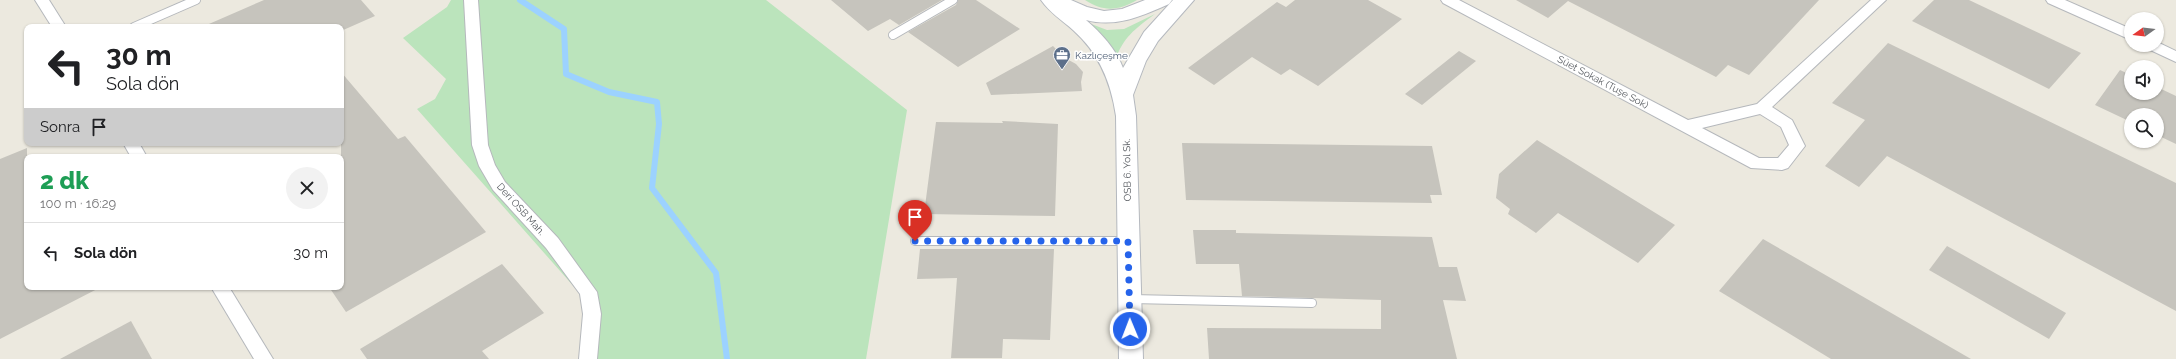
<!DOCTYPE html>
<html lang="tr">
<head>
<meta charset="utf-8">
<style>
	:root { --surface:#fff; --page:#f2f2f2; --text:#202124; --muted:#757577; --line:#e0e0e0 }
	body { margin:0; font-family:Raleway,sans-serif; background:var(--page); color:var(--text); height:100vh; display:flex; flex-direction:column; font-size:15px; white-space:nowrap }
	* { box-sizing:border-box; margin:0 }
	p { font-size:13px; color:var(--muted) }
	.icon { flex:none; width:22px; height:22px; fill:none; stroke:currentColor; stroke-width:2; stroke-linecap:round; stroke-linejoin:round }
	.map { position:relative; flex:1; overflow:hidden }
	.side { position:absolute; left:24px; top:154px; width:320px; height:136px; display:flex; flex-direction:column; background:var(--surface); border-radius:8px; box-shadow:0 1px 3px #0004 }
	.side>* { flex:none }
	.hud { position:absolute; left:24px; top:24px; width:320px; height:122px; border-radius:8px; box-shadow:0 1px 3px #0004; background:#fff; color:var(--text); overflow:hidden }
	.needle { width:26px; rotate:256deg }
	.buttons { position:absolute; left:2124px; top:12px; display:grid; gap:8px }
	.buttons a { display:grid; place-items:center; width:40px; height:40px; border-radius:50%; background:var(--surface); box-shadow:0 1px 3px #0004; font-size:20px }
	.pin { position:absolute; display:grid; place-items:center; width:34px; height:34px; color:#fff; margin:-41px -17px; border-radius:50% 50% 50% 0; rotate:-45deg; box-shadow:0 0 4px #0007 }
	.pin .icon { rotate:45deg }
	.me { position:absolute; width:44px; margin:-22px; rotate:359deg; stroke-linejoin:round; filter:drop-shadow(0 0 3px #0008) }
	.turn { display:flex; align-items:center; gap:14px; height:84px; padding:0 16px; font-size:18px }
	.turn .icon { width:52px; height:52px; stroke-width:2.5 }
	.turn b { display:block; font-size:28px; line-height:34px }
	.then { display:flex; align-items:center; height:38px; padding:0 16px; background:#0003; gap:8px; font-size:15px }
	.round { display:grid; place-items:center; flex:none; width:42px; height:42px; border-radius:21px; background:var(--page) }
	.summary { display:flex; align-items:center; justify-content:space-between; height:68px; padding:0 16px }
	h1 { font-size:24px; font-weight:800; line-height:30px; color:#1e9e55 }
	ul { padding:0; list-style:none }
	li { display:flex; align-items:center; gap:12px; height:60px; padding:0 16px; border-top:1px solid var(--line) }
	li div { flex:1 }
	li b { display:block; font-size:15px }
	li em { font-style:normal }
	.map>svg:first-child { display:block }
	.green { fill:#bbe4bc }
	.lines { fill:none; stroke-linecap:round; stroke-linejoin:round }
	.stream { stroke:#9cd2ff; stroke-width:6 }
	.building { fill:#c6c4bd }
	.service-casing { stroke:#b5b8bc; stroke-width:10 }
	.minor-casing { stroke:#b5b8bc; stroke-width:2 }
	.secondary-casing { stroke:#b5b9bf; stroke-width:2 }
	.service { stroke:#fff; stroke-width:8 }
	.minor { fill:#fff; fill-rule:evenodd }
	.secondary { fill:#fff; fill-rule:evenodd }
	.route { stroke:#2563eb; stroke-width:7; stroke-dasharray:0 12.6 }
	.labels { text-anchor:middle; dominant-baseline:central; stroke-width:3; stroke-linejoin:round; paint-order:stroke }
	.service-label { font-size:10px; fill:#4e5e75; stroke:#fff; text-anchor:start }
	.street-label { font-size:10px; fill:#585c61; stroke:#fff }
</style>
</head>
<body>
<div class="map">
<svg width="2176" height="359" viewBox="0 0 2176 359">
	<rect width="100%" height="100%" fill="#ece9df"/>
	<g class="green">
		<path d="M451 0H766L907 110 866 359H587L591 306 417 109 435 99 446 79 403 38 447 7Z"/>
		<path d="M1085 0H1137C1118 11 1103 12 1085 0Z"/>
		<path d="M1155 14C1135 29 1123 37 1115 61L1086 22 1107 30 1124 29Z"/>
	</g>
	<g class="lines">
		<path class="stream" d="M520 0 564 29 566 74 609 92 657 102 659 124 652 188 716 273 727 359"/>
	</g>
	<g class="building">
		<path d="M264 0H361L375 16 341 31V27H202Z"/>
		<path d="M831 0H942L899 25 890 19 868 31Z"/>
		<path d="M958 0H976L1020 29 958 67 908 32 956 5Z"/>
		<path d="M1295 0H1368L1402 19 1318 86 1290 69 1281 75 1252 57 1214 85 1188 68 1277 2 1286 7Z"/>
		<path d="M1516 0H1819L1749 75 1728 65 1716 77 1568 1 1548 18Z"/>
		<path d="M1934 0H1969L2081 53 2049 89 1912 21Z"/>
		<path d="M1888 43 2176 183V311L1887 156 1859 187 1825 166 1865 120 1832 103Z"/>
		<path d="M1053 46 1065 58 1076 64 1083 72 1081 82 1082 91 991 95 986 83Z"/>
		<path d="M1459 51 1476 61 1422 105 1405 94Z"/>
		<path d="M2120 70 2131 75V93H2157V87L2176 96V144L2157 135V115H2131V122L2095 105Z"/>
		<path d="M341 72 398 139 405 136 486 232 346 312 329 287H341Z"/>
		<path d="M1002 121 1058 124 1055 216 924 214 936 122 1003 123Z"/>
		<path d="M1537 140 1675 225 1638 263 1558 213 1536 233 1508 214 1510 209 1496 198 1499 174Z"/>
		<path d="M1182 143 1432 146 1442 195H1430L1432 203 1186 200Z"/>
		<path d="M27 148V287H101L0 339V159Z"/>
		<path d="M1193 230H1236V233L1432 237 1439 267H1457L1466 301 1443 300 1457 359H1209L1207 328 1381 329V300L1242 296 1239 264H1196Z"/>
		<path d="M1763 239 1971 359H1831L1719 291Z"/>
		<path d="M1947 246 2066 313 2049 339 1929 270Z"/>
		<path d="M920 249H1054L1050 340 1003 339 1002 358H951L957 278 917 279Z"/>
		<path d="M502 264 544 313 482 351 489 359H367L360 349Z"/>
		<path d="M131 321 152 359H60Z"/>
	</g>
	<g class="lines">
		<defs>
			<g id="service">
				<path d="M134 27 196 0"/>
				<path d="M893 35 953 0"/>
				<path d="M915 241H1128"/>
				<path d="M1131 299 1312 303"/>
			</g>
			<g id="minor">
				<path d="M35 0H49L66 27H52Z"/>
				<path d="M464 0H478L488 145 495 165 505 182 558 238 597 292 601 314 597 359H579L583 314 580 294 546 248 493 190 479 166 472 145Z"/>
				<path d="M1441 0H1459L1688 120 1757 104 1871 0H1886L1772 107 1792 120 1805 146 1788 168 1782 170 1751 168 1443 3ZM1760 114 1781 127 1789 145 1778 158H1759L1702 128Z"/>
				<path d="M2046 0H2065L2131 29V40L2048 3Z"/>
				<path d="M2157 42 2176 51V62L2146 48 2144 45H2157Z"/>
				<path d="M123 143H139L147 157H131Z"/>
				<path d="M211 287H229L273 359H254Z"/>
			</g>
			<path id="secondary" d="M1041 0H1071L1087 7 1104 11 1122 9 1145 0H1172L1169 4C1142 16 1116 28 1086 20 1101 33 1116 49 1123 68L1144 32 1173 0H1194L1158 41 1146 61 1133 95 1136 116 1143 359H1119L1116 116C1111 82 1099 53 1073 30 1063 21 1049 12 1041 0Z"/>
		</defs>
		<use href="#service" class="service-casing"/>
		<use href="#minor" class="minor-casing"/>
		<use href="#secondary" class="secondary-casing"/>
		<use href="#service" class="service"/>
		<use href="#minor" class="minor"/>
		<use href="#secondary" class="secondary"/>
	</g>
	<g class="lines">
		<path class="route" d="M915 241H1128L1130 329"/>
	</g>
	<defs>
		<symbol id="office-pin" viewBox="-11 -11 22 30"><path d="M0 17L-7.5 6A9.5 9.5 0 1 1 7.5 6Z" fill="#5c6f8a" stroke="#fff"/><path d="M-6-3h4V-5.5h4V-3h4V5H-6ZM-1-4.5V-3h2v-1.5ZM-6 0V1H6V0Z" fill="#fff"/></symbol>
	</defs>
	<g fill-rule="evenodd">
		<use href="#office-pin" x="1052" y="45" width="20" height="27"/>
	</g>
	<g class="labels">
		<g class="service-label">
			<text x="1075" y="55">Kazlıçeşme</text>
		</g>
		<g class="street-label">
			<text transform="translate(1603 82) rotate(28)">Süet Sokak (Tuşe Sok)</text>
			<text transform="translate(1127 170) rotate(-91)">OSB 6. Yol Sk.</text>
			<text transform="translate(521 209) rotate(48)">Deri OSB Mah.</text>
		</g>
	</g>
</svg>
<div class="buttons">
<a><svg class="needle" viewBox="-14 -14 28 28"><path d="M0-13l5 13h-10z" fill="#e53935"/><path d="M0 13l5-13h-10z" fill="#757577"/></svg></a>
<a><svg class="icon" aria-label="sound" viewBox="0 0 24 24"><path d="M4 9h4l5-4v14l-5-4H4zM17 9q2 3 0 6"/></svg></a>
<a><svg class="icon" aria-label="search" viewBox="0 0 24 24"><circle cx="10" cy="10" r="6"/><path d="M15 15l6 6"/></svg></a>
</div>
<div class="pin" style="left:915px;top:241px;background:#d93025"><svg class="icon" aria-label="arrive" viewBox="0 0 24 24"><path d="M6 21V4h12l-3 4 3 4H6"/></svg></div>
<svg class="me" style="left:1130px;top:329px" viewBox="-20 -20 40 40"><circle r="17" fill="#2563eb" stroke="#fff" stroke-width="3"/><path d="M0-11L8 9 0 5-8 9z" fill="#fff"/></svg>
<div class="hud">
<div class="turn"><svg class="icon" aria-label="left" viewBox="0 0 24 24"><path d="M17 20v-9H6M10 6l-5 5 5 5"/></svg><div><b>30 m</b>Sola dön</div></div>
<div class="then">Sonra<svg class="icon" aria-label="arrive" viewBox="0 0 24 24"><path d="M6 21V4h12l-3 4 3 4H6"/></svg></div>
</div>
<section class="side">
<div class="summary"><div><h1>2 dk</h1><p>100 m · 16:29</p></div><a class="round"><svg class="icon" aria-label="close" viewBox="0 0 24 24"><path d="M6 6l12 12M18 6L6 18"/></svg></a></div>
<ul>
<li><svg class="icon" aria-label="left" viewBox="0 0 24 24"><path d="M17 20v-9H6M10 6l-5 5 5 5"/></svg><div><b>Sola dön</b></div><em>30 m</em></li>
</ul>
</section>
</div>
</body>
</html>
